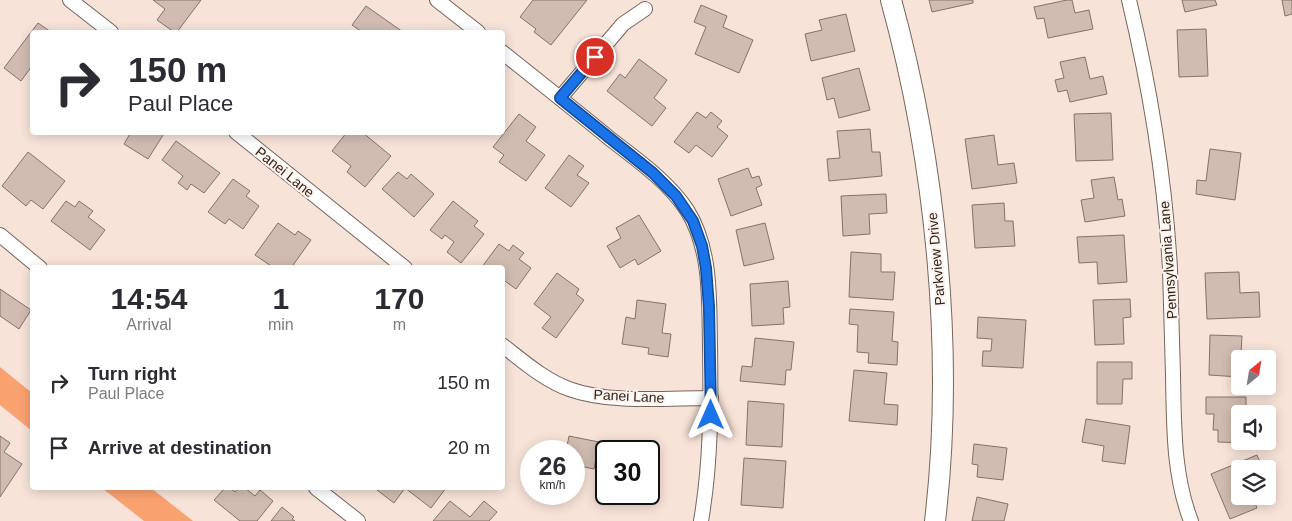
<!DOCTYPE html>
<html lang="en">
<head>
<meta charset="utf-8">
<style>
	:root { --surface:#fff; --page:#f7f7f7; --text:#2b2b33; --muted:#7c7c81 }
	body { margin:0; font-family:Helvetica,sans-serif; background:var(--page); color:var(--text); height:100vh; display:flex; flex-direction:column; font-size:19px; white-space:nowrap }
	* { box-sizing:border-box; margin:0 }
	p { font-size:16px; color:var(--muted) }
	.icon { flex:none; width:28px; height:28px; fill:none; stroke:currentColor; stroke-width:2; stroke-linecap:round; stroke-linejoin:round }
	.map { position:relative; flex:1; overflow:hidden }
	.panel { position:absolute; left:30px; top:265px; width:475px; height:225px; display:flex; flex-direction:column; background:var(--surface); border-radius:5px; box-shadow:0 2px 12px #0003 }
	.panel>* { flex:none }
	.hud { position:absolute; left:30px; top:30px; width:475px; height:105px; border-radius:5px; box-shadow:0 2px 12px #0003; background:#fff; color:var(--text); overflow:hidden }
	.needle { width:32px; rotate:30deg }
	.fabs { position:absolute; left:1231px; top:350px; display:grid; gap:10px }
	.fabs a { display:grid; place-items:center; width:45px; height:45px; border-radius:5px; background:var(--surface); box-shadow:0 2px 12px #0003; font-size:25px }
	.speed { position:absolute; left:520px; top:440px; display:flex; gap:10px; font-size:25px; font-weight:700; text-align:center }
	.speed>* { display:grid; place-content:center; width:65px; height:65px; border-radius:50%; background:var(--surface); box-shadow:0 2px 12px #0003; line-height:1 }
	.speed small { font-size:12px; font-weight:400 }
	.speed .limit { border:2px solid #111; border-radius:8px; background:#fff; color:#111 }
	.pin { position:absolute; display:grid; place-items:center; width:42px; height:42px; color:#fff; margin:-21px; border:2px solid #fff; border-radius:50%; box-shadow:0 1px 5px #0007 }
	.me { position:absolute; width:55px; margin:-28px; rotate:0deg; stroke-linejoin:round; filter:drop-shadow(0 0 4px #0008) }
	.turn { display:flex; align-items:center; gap:18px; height:105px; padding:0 15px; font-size:22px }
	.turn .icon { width:65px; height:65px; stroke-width:2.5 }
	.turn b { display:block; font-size:35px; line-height:42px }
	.eta { display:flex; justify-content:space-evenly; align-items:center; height:85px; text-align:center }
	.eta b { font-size:30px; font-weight:700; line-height:35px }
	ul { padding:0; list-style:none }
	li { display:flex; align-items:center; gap:15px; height:65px; padding:0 15px }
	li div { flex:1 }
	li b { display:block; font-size:19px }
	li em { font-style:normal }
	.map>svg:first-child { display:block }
	.forest { fill:#faa170 }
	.building { fill:#d1bcb1; stroke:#857268 }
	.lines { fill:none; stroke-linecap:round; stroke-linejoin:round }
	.street-casing { stroke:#77655b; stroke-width:16 }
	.secondary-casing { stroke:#77655b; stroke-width:22 }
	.street { stroke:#fff; stroke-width:14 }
	.secondary { stroke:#fff; stroke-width:20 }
	.route-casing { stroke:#114b97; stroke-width:12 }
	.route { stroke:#1a73e8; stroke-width:9 }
	.labels { text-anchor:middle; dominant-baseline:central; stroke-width:4; stroke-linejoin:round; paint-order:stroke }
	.street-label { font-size:14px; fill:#2c2420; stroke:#fff2eb }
</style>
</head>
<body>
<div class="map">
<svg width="1292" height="521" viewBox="0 0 1292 521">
	<rect width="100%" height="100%" fill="#f8e3d8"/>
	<g class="forest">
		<path d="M0 367 32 393V431L0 405Z"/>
		<path d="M102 488H151L193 521H144Z"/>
	</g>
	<g class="building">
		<path d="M153 0H201L177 32H174L157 20 165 9Z"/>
		<path d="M533 0H587L551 45 534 32 536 29 520 17Z"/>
		<path d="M929 0H973V3L932 12Z"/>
		<path d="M1067 0H1072L1075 13 1089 10 1093 29 1048 38 1044 18 1037 19 1034 7Z"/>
		<path d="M1182 0H1215L1217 5 1185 12Z"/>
		<path d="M1282 0H1292V14L1285 16Z"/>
		<path d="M701 5 727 16 723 27 753 40 739 73 695 54 706 27 694 22Z"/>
		<path d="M366 6 403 32H362L352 25Z"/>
		<path d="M846 14 855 51 811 61 805 34 822 30 819 20Z"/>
		<path d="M38 23 51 32H32V66L21 81 4 68Z"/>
		<path d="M1206 29 1208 76 1179 77 1177 30Z"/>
		<path d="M1085 57 1090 79 1103 76 1107 94 1070 102 1067 90 1058 92 1055 80 1064 78 1060 62Z"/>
		<path d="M639 59 667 80 654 98 666 108 652 126 607 91 620 74 625 78Z"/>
		<path d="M859 68 870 110 839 118 834 98 827 100 822 78Z"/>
		<path d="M697 112 706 118 711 112 722 121 717 127 728 136 712 157 696 145 689 153 674 142Z"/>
		<path d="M1111 113 1113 160 1076 161 1074 114Z"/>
		<path d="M519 114 536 127 526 141 545 155 526 181 499 162 504 155 493 147Z"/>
		<path d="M870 129 872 152H880L882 176 829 181 827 159 840 158 837 131Z"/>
		<path d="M131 132H165L148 159 124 144Z"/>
		<path d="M347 132H362L391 156 365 187 347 172 351 166 332 151Z"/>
		<path d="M994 135 998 165 1014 163 1017 183 972 189 965 139Z"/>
		<path d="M176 141 220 173 204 193 191 184 187 190 178 183 183 176 162 160Z"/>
		<path d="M1210 149 1241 153 1235 200 1196 194 1197 180 1206 181Z"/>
		<path d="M28 152 65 181 43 209 31 200 26 206 2 186Z"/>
		<path d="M569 155 584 166 577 175 589 183 571 207 545 188Z"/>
		<path d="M748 168 752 178 759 176 762 185 756 188 762 205 731 216 718 179Z"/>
		<path d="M398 172 407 179 411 174 434 194 414 217 382 189Z"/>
		<path d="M1114 177 1118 200 1122 199 1125 216 1085 222 1081 200 1094 198 1091 180Z"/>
		<path d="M233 179 250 191 246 196 259 206 243 229 229 219 225 224 208 212Z"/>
		<path d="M886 194 887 213 869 214 870 234 843 236 841 196Z"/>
		<path d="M66 201 75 207 79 201 93 211 88 217 105 230 90 250 51 221Z"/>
		<path d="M453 201 478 221 474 226 484 234 461 263 447 252 454 242 445 235 442 239 430 230Z"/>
		<path d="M1004 203 1005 221H1013L1015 246 975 248 972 205Z"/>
		<path d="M639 215 661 251 638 265 635 259 620 268 607 246 621 238 616 228Z"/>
		<path d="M278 223 295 235 298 231 311 240 291 268H274L255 255Z"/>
		<path d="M765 223 774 259 744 266 736 230Z"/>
		<path d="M1124 235 1127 282 1098 284 1097 262 1079 263 1077 237Z"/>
		<path d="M499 244 509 251 513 245 524 253 519 259 531 268 516 289 502 279V268H481Z"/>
		<path d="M851 252 881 254V272H895L893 300 849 297Z"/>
		<path d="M1239 272 1240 293 1259 292 1260 317 1207 319 1205 273Z"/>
		<path d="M557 273 579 289 576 294 584 300 556 338 542 328 551 317 534 304Z"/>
		<path d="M788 281 790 307 783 308 784 324 752 326 750 284Z"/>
		<path d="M0 289 31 310 19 329 0 316Z"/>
		<path d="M1130 299 1131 317 1123 318 1124 344 1095 345 1093 300Z"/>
		<path d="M637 300 666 304 662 333 671 334 668 357 648 354 649 348 622 344 626 317 635 319Z"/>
		<path d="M850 309 894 312 892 341 898 342 897 365 868 363 869 353 857 352 858 325 849 324Z"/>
		<path d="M978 317 1026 320 1023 368 982 366 983 351H991L992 339 977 338Z"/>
		<path d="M1210 335 1242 336 1241 354H1263V359H1240V377L1209 375Z"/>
		<path d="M755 338 794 342 791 370H786L785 385 740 381 742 366 752 367Z"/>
		<path d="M1097 362H1132V379H1123L1122 404H1097Z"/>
		<path d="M854 370 887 373 884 404 898 405 897 425 849 421Z"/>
		<path d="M1206 397H1246V414H1240V441H1247V443L1218 442V430H1213L1214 414H1206Z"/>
		<path d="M748 401 784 404 782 447 746 445Z"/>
		<path d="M1086 419 1130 426 1125 464 1102 461 1104 446 1082 442Z"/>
		<path d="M0 436 10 443 4 452 22 464 0 497Z"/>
		<path d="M569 436 599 442 594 469 574 465V451H566Z"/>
		<path d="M974 444 1007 448 1003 480 977 477 978 465 972 464Z"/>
		<path d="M1257 455 1263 469H1240V496H1252L1257 508 1230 519 1211 474Z"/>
		<path d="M744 458 786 461 783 508 741 505Z"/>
		<path d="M225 488H230L235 492 238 488H245L255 496 260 490 273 501 257 521H240L214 500Z"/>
		<path d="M378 488H446L431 508 405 488 394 503 377 490Z"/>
		<path d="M977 497 1008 504 1004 521H972Z"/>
		<path d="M450 501 470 517 484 501 497 512 489 521H433Z"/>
		<path d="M282 507 294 517 292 519 295 521H271Z"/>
	</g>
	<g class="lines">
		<defs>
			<g id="street">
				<path d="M70 0 111 32"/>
				<path d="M437 0 478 32"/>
				<path d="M1129 0C1150 88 1165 179 1170 269 1171 305 1172 340 1173 375 1174 424 1173 475 1191 521"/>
				<path d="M502 52C538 81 574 109 609 138 636 159 668 181 687 210 712 250 709 301 710 347 711 405 711 463 701 521"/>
				<path d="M560 98 623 24 645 9"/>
				<path d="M236 132 405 268"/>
				<path d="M0 235 40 268"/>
				<path d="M502 345C523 361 544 380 569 389 610 404 668 398 711 398"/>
				<path d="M316 488 358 521"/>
			</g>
			<path id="secondary" d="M891 0C936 163 955 353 935 521"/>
		</defs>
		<use href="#street" class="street-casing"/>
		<use href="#secondary" class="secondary-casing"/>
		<use href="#street" class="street"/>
		<use href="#secondary" class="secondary"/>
	</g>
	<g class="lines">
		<defs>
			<path id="route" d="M595 57 560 98 653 173 676 196 693 221 702 246 706 268 709 307 711 415"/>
		</defs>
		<use href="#route" class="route-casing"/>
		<use href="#route" class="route"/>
	</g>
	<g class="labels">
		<g class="street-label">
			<text transform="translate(285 172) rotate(39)">Panei Lane</text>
			<text transform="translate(936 259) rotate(-95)">Parkview Drive</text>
			<text transform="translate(1168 260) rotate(-94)">Pennsylvania Lane</text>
			<text transform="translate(629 396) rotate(3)">Panei Lane</text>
		</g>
	</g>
</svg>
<div class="fabs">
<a><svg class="needle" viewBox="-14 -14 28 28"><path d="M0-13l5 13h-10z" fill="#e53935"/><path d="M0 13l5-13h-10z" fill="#7c7c81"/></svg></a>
<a><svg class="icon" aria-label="sound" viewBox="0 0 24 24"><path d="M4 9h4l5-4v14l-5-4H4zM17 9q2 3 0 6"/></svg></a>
<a><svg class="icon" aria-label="layers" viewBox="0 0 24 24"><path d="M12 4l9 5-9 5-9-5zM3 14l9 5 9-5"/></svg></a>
</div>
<div class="speed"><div>26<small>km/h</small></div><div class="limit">30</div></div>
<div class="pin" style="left:595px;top:57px;background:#d93025"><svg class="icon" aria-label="arrive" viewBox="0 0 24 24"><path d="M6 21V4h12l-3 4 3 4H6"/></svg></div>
<svg class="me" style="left:711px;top:415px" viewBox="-20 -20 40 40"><path d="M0-17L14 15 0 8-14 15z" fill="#1a73e8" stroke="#fff" stroke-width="4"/></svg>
<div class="hud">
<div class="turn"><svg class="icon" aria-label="right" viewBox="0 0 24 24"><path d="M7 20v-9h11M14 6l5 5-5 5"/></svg><div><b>150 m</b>Paul Place</div></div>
</div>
<section class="panel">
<div class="eta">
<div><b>14:54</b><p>Arrival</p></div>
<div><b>1</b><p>min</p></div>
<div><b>170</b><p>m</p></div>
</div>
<ul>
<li><svg class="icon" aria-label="right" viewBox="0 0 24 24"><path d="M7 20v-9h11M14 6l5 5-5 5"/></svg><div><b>Turn right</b><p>Paul Place</p></div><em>150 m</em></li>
<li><svg class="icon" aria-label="arrive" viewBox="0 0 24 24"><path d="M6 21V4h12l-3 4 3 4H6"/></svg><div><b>Arrive at destination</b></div><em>20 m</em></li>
</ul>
</section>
</div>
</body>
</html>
